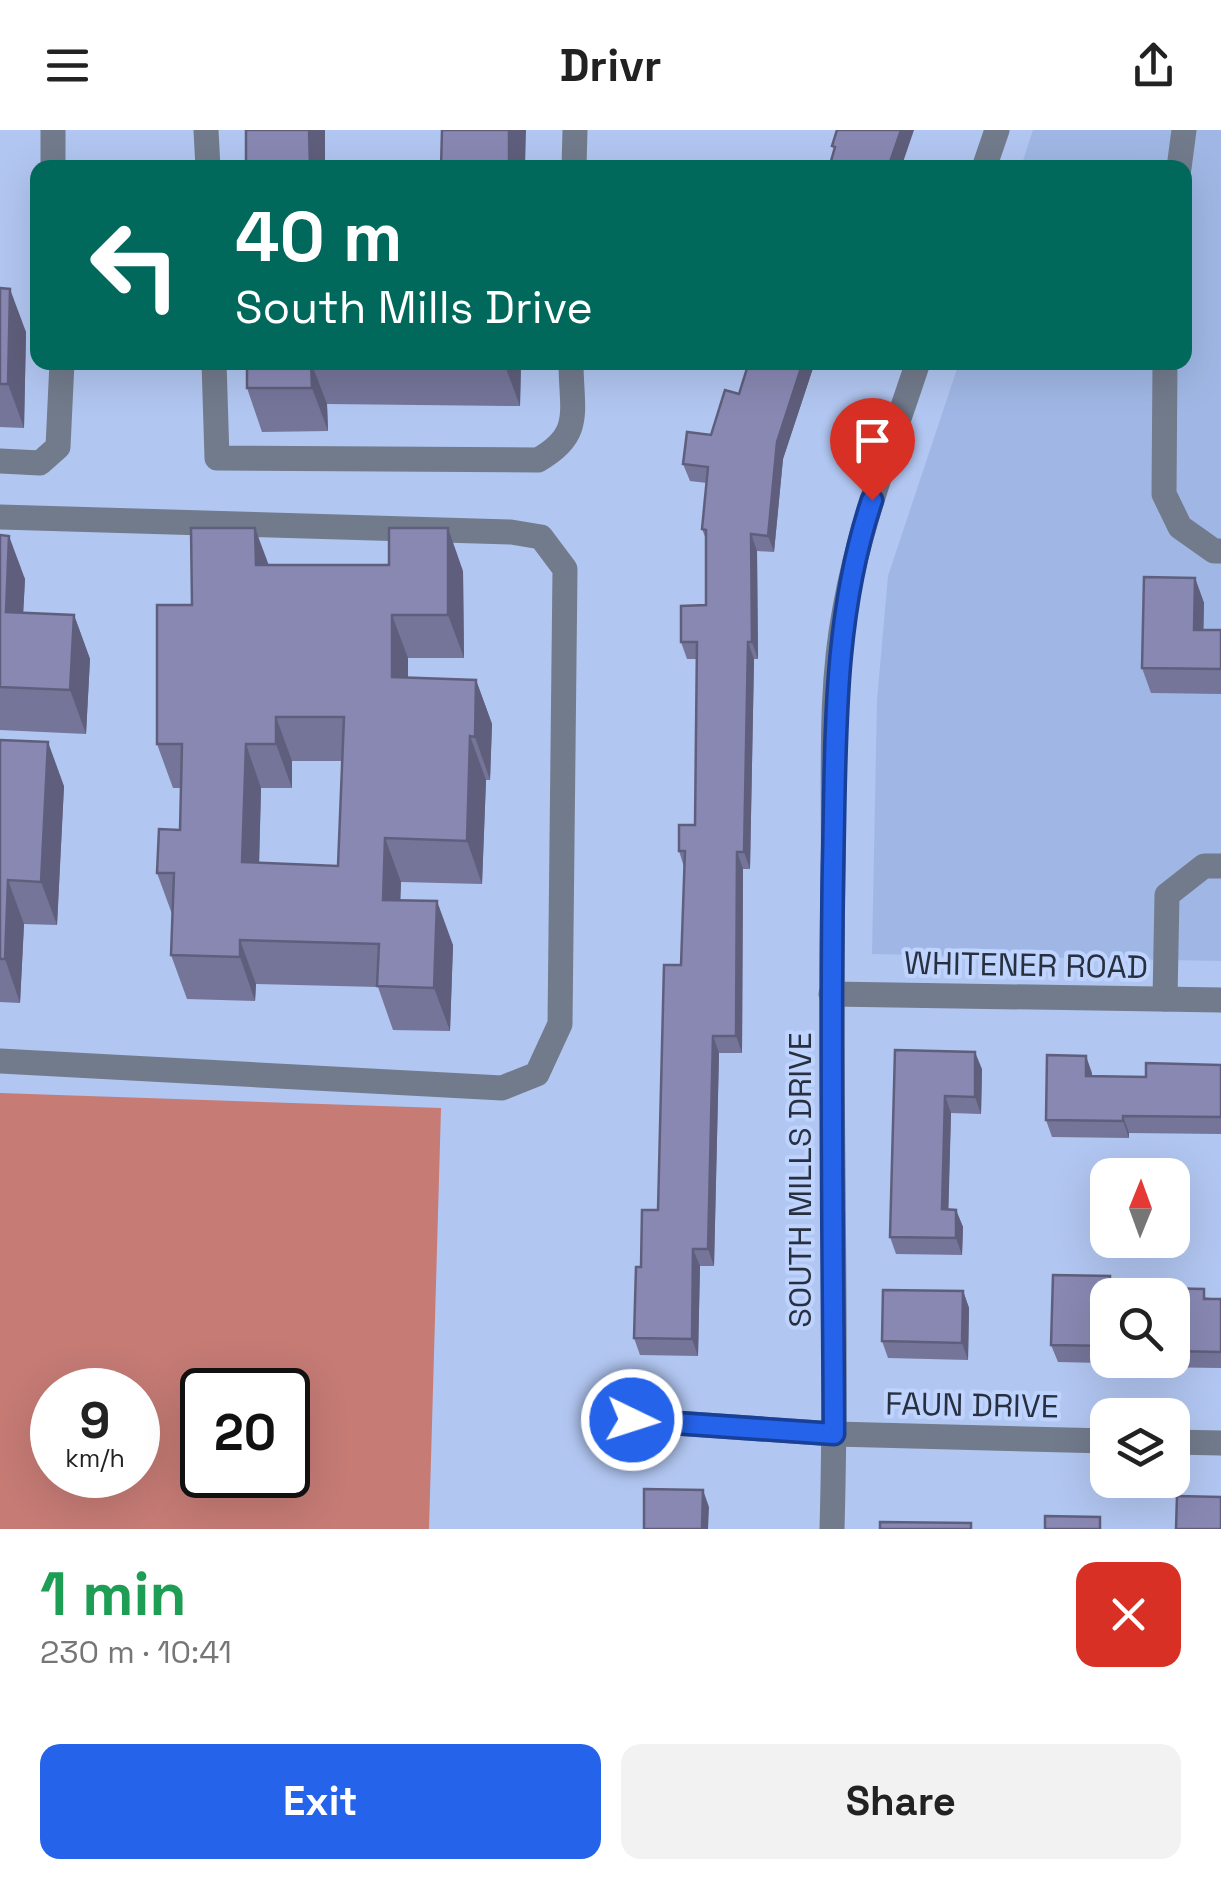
<!DOCTYPE html>
<html lang="en">
<head>
<meta charset="utf-8">
<style>
	:root { --surface:#fff; --page:#f2f2f2; --text:#222; --muted:#767676; --accent:#2563eb }
	body { margin:0; font-family:"Space Grotesk",sans-serif; background:var(--page); color:var(--text); height:100vh; display:flex; flex-direction:column; font-size:38px; white-space:nowrap }
	* { box-sizing:border-box; margin:0 }
	p { font-size:32px; color:var(--muted) }
	.icon { flex:none; width:55px; height:55px; fill:none; stroke:currentColor; stroke-width:2; stroke-linecap:round; stroke-linejoin:round }
	.map { position:relative; height:1399px; overflow:hidden }
	.side { display:flex; flex-direction:column; background:var(--surface); flex:1 }
	.side>* { flex:none }
	.guide { position:absolute; left:30px; top:30px; width:1162px; height:210px; border-radius:20px; box-shadow:0 10px 40px #0002; background:#00695c; color:#fff; overflow:hidden }
	.needle { width:65px; rotate:1deg }
	.buttons { position:absolute; left:1090px; top:1028px; display:grid; gap:20px }
	.buttons a { display:grid; place-items:center; width:100px; height:100px; border-radius:20px; background:var(--surface); box-shadow:0 10px 40px #0002; font-size:50px }
	.speed { position:absolute; left:30px; top:1238px; display:flex; gap:20px; font-size:50px; font-weight:700; text-align:center }
	.speed>* { display:grid; place-content:center; width:130px; height:130px; border-radius:50%; background:var(--surface); box-shadow:0 10px 40px #0002; line-height:1 }
	.speed small { font-size:25px; font-weight:400 }
	.speed .limit { border:5px solid #111; border-radius:15px; background:#fff; color:#111 }
	.pin { position:absolute; display:grid; place-items:center; width:85px; height:85px; color:#fff; margin:-102px -42px; border-radius:50% 50% 50% 0; rotate:-45deg; box-shadow:0 0 10px #0007 }
	.pin .icon { rotate:45deg }
	.me { position:absolute; width:110px; margin:-55px; rotate:94deg; stroke-linejoin:round; filter:drop-shadow(0 0 8px #0008) }
	.turn { display:flex; align-items:center; gap:35px; height:210px; padding:0 40px; font-size:45px }
	.turn .icon { width:130px; height:130px; stroke-width:2.5 }
	.turn b { display:block; font-size:70px; line-height:85px }
	.round { display:grid; place-items:center; flex:none; width:105px; height:105px; border-radius:20px; background:var(--page) }
	.head { display:flex; align-items:center; justify-content:space-between; height:170px; padding:0 40px }
	h1 { font-size:60px; font-weight:800; line-height:75px; color:#1e9e55 }
	.button { display:flex; gap:20px; margin-top:auto; padding:20px 40px }
	.button a { flex:1; height:115px; border-radius:20px; background:var(--accent); color:#fff; font-size:40px; font-weight:800; line-height:115px; text-align:center }
	.button a+a { background:var(--page); color:var(--text) }
	header { display:flex; justify-content:space-between; align-items:center; height:130px; padding:0 40px; background:var(--surface); font-size:45px; font-weight:800 }
	.map>svg:first-child { display:block }
	.built { fill:#a0b7e5 }
	.forest { fill:#c67b75; fill-rule:evenodd }
	.lines { fill:none; stroke-linecap:round; stroke-linejoin:round }
	.minor { stroke:#727b8c; stroke-width:25 }
	.wall { fill:#75759a; fill-rule:evenodd }
	.shaded-wall { fill:#5f5f7d }
	.building { fill:#8888b3; stroke:#5f5f7d; stroke-width:2.5; fill-rule:evenodd }
	.route-casing { stroke:#184099; stroke-width:25 }
	.route { stroke:#2563eb; stroke-width:18 }
	.labels { text-anchor:middle; dominant-baseline:central; stroke-width:8; stroke-linejoin:round; paint-order:stroke }
	.street-label { font-size:32px; fill:#283040; stroke:#bed3fe }
</style>
</head>
<body>
<header><svg class="icon" aria-label="menu" viewBox="0 0 24 24"><path d="M4 6h16M4 12h16M4 18h16"/></svg>Drivr<svg class="icon" aria-label="share" viewBox="0 0 24 24"><path d="M12 15V3M7 8l5-5 5 5M5 13v7h14v-7"/></svg></header>
<div class="map">
<svg width="1221" height="1399" viewBox="0 0 1221 1399">
	<rect width="100%" height="100%" fill="#b1c6f1"/>
	<path class="built" d="M1033 0H1221V831L872 824 877 570 888 446 959 233 1185 232V38L1021 37Z"/>
	<path class="forest" d="M0 963 441 978 429 1399H0ZM52 1260H138V1345H52ZM202 1260H288V1345H202Z"/>
	<g class="lines">
		<g class="minor">
			<path d="M53 0V38"/>
			<path d="M206 0 208 38"/>
			<path d="M574 38 575 0"/>
			<path d="M984 38 997 0"/>
			<path d="M1179 38 1184 0"/>
			<path d="M214 232 217 328 538 330C584 304 571 281 571 232"/>
			<path d="M1165 232 1164 364 1180 397 1214 421H1221"/>
			<path d="M0 331 40 333 58 317 62 232"/>
			<path d="M0 387 511 402 541 407 565 439 560 894 537 944 502 958 0 931"/>
			<path d="M831 864 1221 870"/>
			<path d="M1165 869 1167 765 1204 736H1221"/>
			<path d="M632 1290 835 1304 1108 1311"/>
			<path d="M1172 1312 1221 1313"/>
			<path d="M832 1399C838 1183 829 966 833 750 835 660 828 566 845 478 860 394 891 314 918 232"/>
		</g>
	</g>
	<g class="wall">
		<path d="M0 158 26 202 24 298 0 297Z"/>
		<path d="M247 232H521L520 276 327 274 328 301 262 302 247 258Z"/>
		<path d="M749 232H815L783 329 774 422 757 421 758 529H754L750 739H743L742 923H719L714 1136H700L698 1226 640 1225 634 1208 641 1137 658 1080 681 835 684 737 679 721 695 695 697 529H687L681 512 706 475V409L702 399 707 353 690 351 683 334 711 305 739 264Z"/>
		<path d="M0 405 25 449 23 483 74 485 90 529 86 604 0 600Z"/>
		<path d="M269 435 463 441 464 528H408V548L476 550 492 594 490 650H486L482 754 401 752 400 770 453 815 450 901 393 900 378 857 256 854 255 871 187 869 171 825 172 784 157 743 180 700 181 658H173L157 614 192 475ZM292 631H342L338 736 259 733 261 658H292Z"/>
		<path d="M1195 448 1204 473 1203 500H1221V564L1151 563 1142 538Z"/>
		<path d="M0 610 64 656 57 795 24 794 20 873 0 872Z"/>
		<path d="M895 920 982 939 981 984 951 983 948 1079 956 1080 963 1097 962 1125 896 1124 890 1107Z"/>
		<path d="M1221 935V1004L1129 1003V1008L1052 1007 1046 990 1092 943V946L1146 947Z"/>
		<path d="M1114 1157 1221 1169V1238L1147 1237 1146 1234 1058 1232 1051 1215ZM1108 1165H1172V1230H1108Z"/>
		<path d="M963 1161 969 1178 968 1230 888 1228 882 1211Z"/>
	</g>
	<g class="shaded-wall">
		<path d="M309 0H325V38H310Z"/>
		<path d="M509 0H526L525 38H509Z"/>
		<path d="M901 0H914L901 38H890L889 35Z"/>
		<path d="M10 159 26 202 24 298 8 254Z"/>
		<path d="M311 232 327 274 328 301 312 258Z"/>
		<path d="M504 232H521L520 276 504 233Z"/>
		<path d="M803 232H815L783 329 774 422 768 406 777 312Z"/>
		<path d="M255 398 271 441 256 435Z"/>
		<path d="M448 398 463 441 464 528 448 485Z"/>
		<path d="M751 404 757 421 758 529 752 512Z"/>
		<path d="M9 406 25 449 21 525 6 482Z"/>
		<path d="M1195 448 1204 473 1203 525 1194 500Z"/>
		<path d="M74 485 90 529 86 604 70 560Z"/>
		<path d="M392 485 408 528V591L392 547Z"/>
		<path d="M748 512 754 529 750 739 744 722Z"/>
		<path d="M476 550 492 594 490 650 475 607Z"/>
		<path d="M276 587 292 631V658L276 614Z"/>
		<path d="M470 606 486 650 482 754 467 711Z"/>
		<path d="M48 612 64 656 57 795 41 752Z"/>
		<path d="M246 614 261 658 258 776 242 732Z"/>
		<path d="M385 708 401 752 399 813 383 770Z"/>
		<path d="M737 722 743 739 742 923 736 906Z"/>
		<path d="M8 750 24 794 20 873 5 829Z"/>
		<path d="M437 771 453 815 450 901 434 858Z"/>
		<path d="M240 810 256 854 255 871 240 827Z"/>
		<path d="M713 906 719 923 714 1136 708 1119Z"/>
		<path d="M975 922 982 939 981 984 975 967Z"/>
		<path d="M1086 926 1092 943V962L1086 946Z"/>
		<path d="M945 966 951 983 948 1096 942 1079Z"/>
		<path d="M1123 986 1129 1003V1008L1123 991Z"/>
		<path d="M956 1080 963 1097 962 1125 956 1108Z"/>
		<path d="M693 1119 700 1136 698 1226 692 1209Z"/>
		<path d="M963 1161 969 1178 968 1230 962 1213Z"/>
		<path d="M703 1360 709 1377 708 1399H702Z"/>
	</g>
	<g class="building">
		<path d="M246 0H309L310 38H246Z"/>
		<path d="M442 0H509V38H441Z"/>
		<path d="M837 0H901L889 35 883 33 881 38H829L835 17 832 16Z"/>
		<path d="M0 158 10 159 8 254H0Z"/>
		<path d="M247 232H311L312 258H247Z"/>
		<path d="M749 232H803L777 312 768 406 751 404 752 512H748L744 722H737L736 906H713L708 1119H693L692 1209 634 1208 636 1137H641L642 1080H658L664 835H681L685 721H679V695H695L697 512H681V476L706 475V400L702 399 708 337 683 334 687 302 711 305 725 260 739 264Z"/>
		<path d="M191 398H255L256 435H389V398H448V485H392V547L476 550 475 607 470 606 467 711 385 708 383 770 437 771 434 858 377 856 379 814 240 810V827L171 825 174 743H157L159 699 180 700 182 614H157V475H192ZM276 587H344L338 736 242 732 246 614H276Z"/>
		<path d="M0 405 9 406 6 482 74 485 70 560 0 557Z"/>
		<path d="M1144 447 1195 448 1194 500H1221V539L1142 538Z"/>
		<path d="M0 610 48 612 41 752 8 750 5 829H0Z"/>
		<path d="M895 920 975 922V967L945 966 942 1079 956 1080V1108L890 1107Z"/>
		<path d="M1047 925 1086 926V946L1146 947V933L1221 935V987L1123 986V991L1046 990Z"/>
		<path d="M1053 1145 1110 1146V1157L1204 1159V1169H1221V1222L1172 1221V1165H1108V1216L1051 1215Z"/>
		<path d="M883 1160 963 1161 962 1213 882 1211Z"/>
		<path d="M644 1359 703 1360 702 1399H644Z"/>
		<path d="M1177 1366 1221 1367V1399H1176Z"/>
		<path d="M1045 1386 1100 1387V1399H1045Z"/>
		<path d="M880 1392 971 1393V1399H880Z"/>
	</g>
	<g class="lines">
		<defs>
			<path id="route" d="M632 1290 834 1304C833 1115 830 926 833 737 836 612 832 489 872 370"/>
		</defs>
		<use href="#route" class="route-casing"/>
		<use href="#route" class="route"/>
	</g>
	<g class="labels">
		<g class="street-label">
			<text transform="translate(1026 835) rotate(1)">WHITENER ROAD</text>
			<text transform="translate(800 1050) rotate(-90)">SOUTH MILLS DRIVE</text>
			<text transform="translate(972 1275) rotate(1)">FAUN DRIVE</text>
		</g>
	</g>
</svg>
<div class="buttons">
<a><svg class="needle" viewBox="-14 -14 28 28"><path d="M0-13l5 13h-10z" fill="#e53935"/><path d="M0 13l5-13h-10z" fill="#767676"/></svg></a>
<a><svg class="icon" aria-label="search" viewBox="0 0 24 24"><circle cx="10" cy="10" r="6"/><path d="M15 15l6 6"/></svg></a>
<a><svg class="icon" aria-label="layers" viewBox="0 0 24 24"><path d="M12 4l9 5-9 5-9-5zM3 14l9 5 9-5"/></svg></a>
</div>
<div class="speed"><div>9<small>km/h</small></div><div class="limit">20</div></div>
<div class="pin" style="left:872px;top:370px;background:#d93025"><svg class="icon" aria-label="arrive" viewBox="0 0 24 24"><path d="M6 21V4h12l-3 4 3 4H6"/></svg></div>
<svg class="me" style="left:632px;top:1290px" viewBox="-20 -20 40 40"><circle r="17" fill="#2563eb" stroke="#fff" stroke-width="3"/><path d="M0-11L8 9 0 5-8 9z" fill="#fff"/></svg>
<div class="guide">
<div class="turn"><svg class="icon" aria-label="left" viewBox="0 0 24 24"><path d="M17 20v-9H6M10 6l-5 5 5 5"/></svg><div><b>40 m</b>South Mills Drive</div></div>
</div>
</div>
<section class="side">
<div class="head"><div><h1>1 min</h1><p>230 m · 10:41</p></div><a class="round" style="background:#d93025;color:#fff"><svg class="icon" aria-label="close" viewBox="0 0 24 24"><path d="M6 6l12 12M18 6L6 18"/></svg></a></div>
<div class="button"><a>Exit</a><a>Share</a></div>
</section>
</body>
</html>
